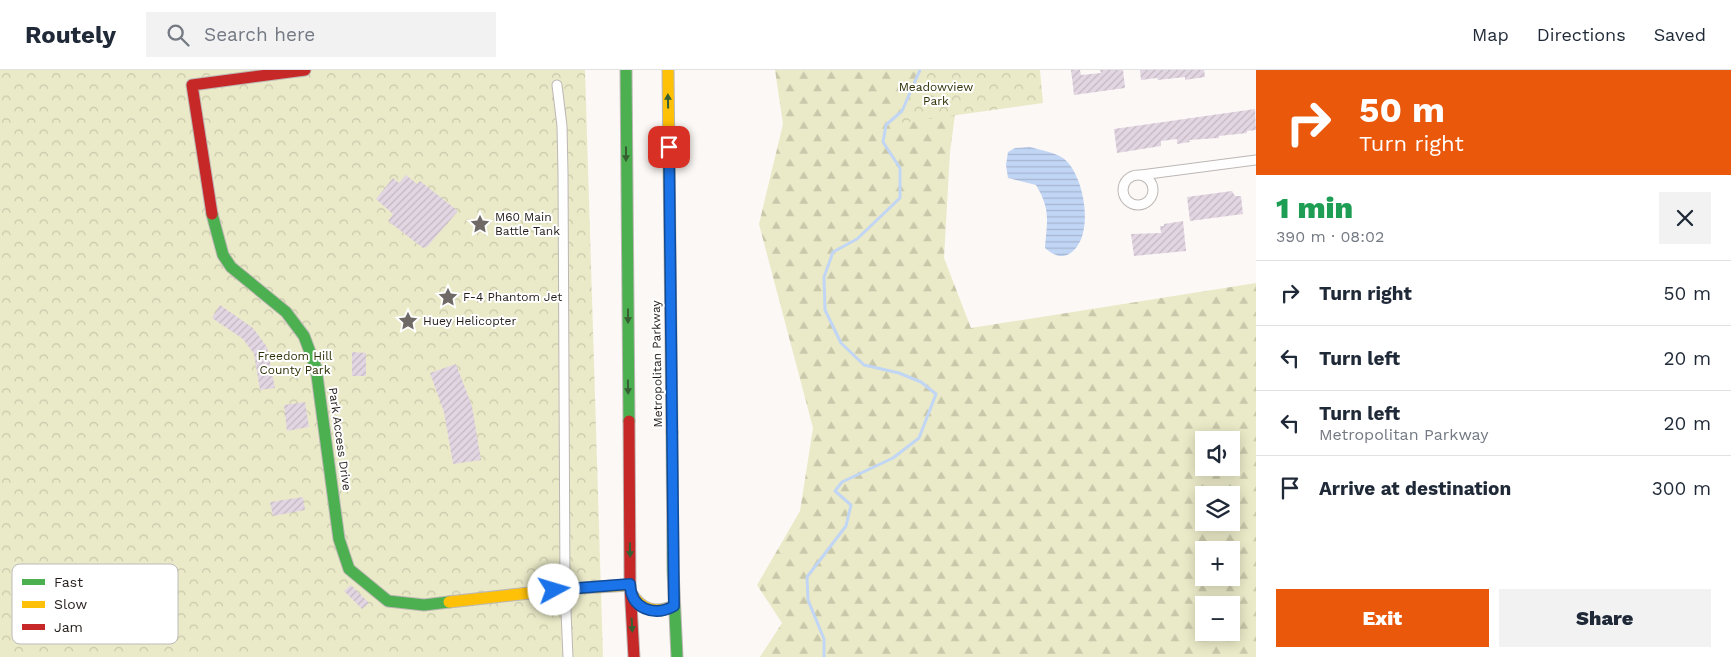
<!DOCTYPE html>
<html lang="en">
<head>
<meta charset="utf-8">
<style>
	:root { --surface:#fff; --page:#f2f2f3; --text:#1f2937; --muted:#747a83; --line:#e0e1e3; --accent:#ea580c }
	body { margin:0; font-family:"Work Sans",sans-serif; background:var(--page); color:var(--text); height:100vh; display:flex; flex-direction:column; font-size:19px; white-space:nowrap }
	* { box-sizing:border-box; margin:0 }
	p { font-size:16px; color:var(--muted) }
	.icon { flex:none; width:28px; height:28px; fill:none; stroke:currentColor; stroke-width:2; stroke-linecap:round; stroke-linejoin:round }
	.map { position:relative; flex:1; overflow:hidden }
	.details { display:flex; flex-direction:column; background:var(--surface); width:475px }
	.details>* { flex:none }
	.hud { background:#ea580c; color:#fff; overflow:hidden }
	.controls { position:absolute; left:1195px; top:361px; display:grid; gap:10px }
	.controls a { display:grid; place-items:center; width:45px; height:45px; border-radius:0px; background:var(--surface); box-shadow:0 2px 12px #0003; font-size:25px }
	.pin { position:absolute; display:grid; place-items:center; width:42px; height:42px; color:#fff; margin:-21px; border-radius:10px; box-shadow:0 2px 8px #0006 }
	.me { position:absolute; width:55px; margin:-28px; rotate:84deg; stroke-linejoin:round; filter:drop-shadow(0 0 4px #0008) }
	.turn { display:flex; align-items:center; gap:18px; height:105px; padding:0 20px; font-size:22px }
	.turn .icon { width:65px; height:65px; stroke-width:2.5 }
	.turn b { display:block; font-size:35px; line-height:42px }
	.round { display:grid; place-items:center; flex:none; width:52px; height:52px; border-radius:0px; background:var(--page) }
	.headline { display:flex; align-items:center; justify-content:space-between; height:85px; padding:0 20px }
	h1 { font-size:30px; font-weight:800; line-height:38px; color:#1e9e55 }
	.action { display:flex; gap:10px; margin-top:auto; padding:10px 20px }
	.action a { flex:1; height:58px; border-radius:0px; background:var(--accent); color:#fff; font-size:20px; font-weight:800; line-height:58px; text-align:center }
	.action a+a { background:var(--page); color:var(--text) }
	ul { padding:0; list-style:none }
	li { display:flex; align-items:center; gap:15px; height:65px; padding:0 20px; border-top:1px solid var(--line) }
	li div { flex:1 }
	li b { display:block; font-size:19px }
	li em { font-style:normal }
	header { display:flex; align-items:center; gap:30px; box-sizing:border-box; height:70px; padding:0 25px; background:var(--surface); border-bottom:1px solid var(--line) }
	header strong { font-size:24px }
	nav { display:flex; gap:28px; margin-inline-start:auto; font-size:18px }
	.search { width:350px; height:45px; background:var(--page); display:flex; align-items:center; gap:12px; box-sizing:border-box; padding:0 18px; border-radius:0px; color:var(--muted); font-size:19px }
	main { display:flex; flex:1; min-height:0 }
	.map>svg:first-child { display:block }
	.forest { fill:url(#forest-firs); fill-rule:evenodd }
	.park { fill:url(#park-crowns) }
	.water { fill:url(#water-rules) }
	.lines { fill:none; stroke-linecap:round; stroke-linejoin:round }
	.stream { stroke:#c1d5f4; stroke-width:3 }
	.building { fill:url(#building-hatch) }
	.street-casing { stroke:#bcb7b4; stroke-width:11 }
	.fast-casing { stroke:#bcb7b4; stroke-width:13 }
	.slow-casing { stroke:#bcb7b4; stroke-width:13 }
	.jam-casing { stroke:#bcb7b4; stroke-width:13 }
	.street { stroke:#fffefe; stroke-width:9 }
	.fast { stroke:#4caf50; stroke-width:11 }
	.slow { stroke:#ffc107; stroke-width:11 }
	.jam { stroke:#c62828; stroke-width:11 }
	.oneway { fill:#365f32 }
	.route-casing { stroke:#114b97; stroke-width:12 }
	.route { stroke:#1a73e8; stroke-width:9 }
	.labels { text-anchor:middle; dominant-baseline:central; stroke-width:4; stroke-linejoin:round; paint-order:stroke }
	.park-label { font-size:12px; fill:#2f3106; stroke:#fff }
	.poi-label { font-size:12px; fill:#241d19; stroke:#fff; text-anchor:start }
	.street-label { font-size:12px; fill:#241d19; stroke:#fff }
	.key { fill:#fff; stroke:#bdbbba; stroke-width:1 }
	.key-label { font-size:14px; fill:#241d19 }
</style>
</head>
<body>
<header>
<strong>Routely</strong>
<div class="search"><svg class="icon" aria-label="search" viewBox="0 0 24 24"><circle cx="10" cy="10" r="6"/><path d="M15 15l6 6"/></svg>Search here</div>
<nav><a>Map</a><a>Directions</a><a>Saved</a></nav>
</header>
<main>
<div class="map">
<svg width="1256" height="587" viewBox="0 0 1256 587">
	<defs>
		<pattern id="forest-firs" width="22" height="20" patternUnits="userSpaceOnUse" patternTransform="scale(1.25)"><rect width="22" height="20" fill="#eaeac8"/><path d="M5 1l3.5 6h-7zM16 11l3.5 6h-7z" fill="#c9c8ab"/></pattern>
		<pattern id="park-crowns" width="20" height="18" patternUnits="userSpaceOnUse" patternTransform="scale(1.25)"><rect width="20" height="18" fill="#eaeac8"/><path d="M2 6a3 3 0 1 1 6 0M12 15a3 3 0 1 1 6 0" fill="none" stroke="#c9c8ab"/></pattern>
		<pattern id="water-rules" width="6" height="5" patternUnits="userSpaceOnUse" patternTransform="scale(1.25)"><rect width="6" height="5" fill="#c1d5f4"/><path d="M0 2.5h6" fill="none" stroke="#a6b6d1"/></pattern>
		<pattern id="building-hatch" width="6" height="6" patternUnits="userSpaceOnUse" patternTransform="scale(1.25)"><rect width="6" height="6" fill="#e3d6e3"/><path d="M-1 1l2-2M0 6l6-6M5 7l2-2" fill="none" stroke="#c3b7c2"/></pattern>
	</defs>
	<rect width="100%" height="100%" fill="#fcf8f5"/>
	<path class="forest" d="M775 0H961L950 82 944 188 971 258 1256 213V587H760L782 553 757 515 800 441 813 358 759 154 783 54ZM1204 370H1231V398H1204ZM1204 425H1231V452H1204ZM1204 480H1231V508H1204ZM1204 535H1231V562H1204Z"/>
	<g class="park">
		<path d="M0 0H585L603 587H0Z"/>
		<path d="M920 0H1040L1043 33 886 55 902 41Z"/>
	</g>
	<path class="water" d="M1030 77C1040 80 1054 82 1063 88 1085 104 1096 169 1069 184 1060 189 1052 184 1045 178 1047 151 1051 140 1036 115L1008 108 1006 95 1008 82 1015 78Z"/>
	<g class="lines">
		<path class="stream" d="M824 587V569L808 530 807 507 846 456 851 435 835 421 842 412 893 388 919 368 936 324 921 312 899 303 864 295 841 273 825 240 824 207 833 182 857 169 900 128V98L883 72 886 55 902 41 920 0"/>
	</g>
	<g class="building">
		<path d="M1071 0H1080L1081 5 1101 3 1100 0H1123L1125 18 1074 25Z"/>
		<path d="M1140 0H1204L1205 7 1185 10V7L1158 10 1157 8 1141 10Z"/>
		<path d="M1255 39 1256 60 1247 61V63L1219 66V68L1189 70 1190 72 1177 74V69L1161 71V76L1117 83 1114 59Z"/>
		<path d="M406 105 417 114 420 111 458 141 427 177 423 178 388 151 393 144 376 129 393 108 399 113Z"/>
		<path d="M1232 121 1235 126H1241L1243 144 1190 151 1187 127Z"/>
		<path d="M1183 151 1186 181 1134 186 1131 164 1161 163 1160 156H1164V154Z"/>
		<path d="M220 235 253 258 267 277 275 318 260 320 254 284 243 269 212 248Z"/>
		<path d="M352 282 366 283V306H352Z"/>
		<path d="M456 294 472 336 481 390 453 394 444 342 430 303Z"/>
		<path d="M305 332 309 357 287 361 284 335Z"/>
		<path d="M303 427 305 440 273 446 270 432Z"/>
		<path d="M351 515 369 533 362 539 344 521Z"/>
	</g>
	<g class="lines">
		<defs>
			<g id="street">
				<path d="M557 15 562 56 563 103 565 519 568 587"/>
				<path d="M1141 105 1256 90"/>
				<circle cx="1138" cy="120" r="15"/>
			</g>
			<g id="fast">
				<path d="M626 0 629 351"/>
				<path d="M212 144 223 185 231 197 286 242 304 266 316 298 339 469 349 499 388 531 424 535 449 532"/>
				<path d="M672 362 673 500 677 587"/>
			</g>
			<g id="slow">
				<path d="M668 0 672 362"/>
				<path d="M631 523C642 540 655 544 674 536"/>
				<path d="M449 532 565 519 630 515"/>
			</g>
			<g id="jam">
				<path d="M212 144 192 15 305 0"/>
				<path d="M629 351 630 515 634 587"/>
			</g>
		</defs>
		<use href="#street" class="street-casing"/>
		<use href="#fast" class="fast-casing"/>
		<use href="#slow" class="slow-casing"/>
		<use href="#jam" class="jam-casing"/>
		<use href="#street" class="street"/>
		<use href="#fast" class="fast"/>
		<use href="#slow" class="slow"/>
		<use href="#jam" class="jam"/>
	</g>
	<defs><path id="oneway-solid" d="M-6-.8H1V-3.2L6.5 0L1 3.2V.8H-6Z" transform="scale(1.25)"/></defs>
	<g class="oneway">
		<use href="#oneway-solid" transform="translate(668 31) rotate(-91)"/>
		<use href="#oneway-solid" transform="translate(626 84) rotate(90)"/>
		<use href="#oneway-solid" transform="translate(628 246) rotate(90)"/>
		<use href="#oneway-solid" transform="translate(628 317) rotate(89)"/>
		<use href="#oneway-solid" transform="translate(630 480) rotate(89)"/>
		<use href="#oneway-solid" transform="translate(632 555) rotate(87)"/>
	</g>
	<g class="lines">
		<defs>
			<path id="route" d="M554 520 630 514C631 539 654 547 674 536L669 77"/>
		</defs>
		<use href="#route" class="route-casing"/>
		<use href="#route" class="route"/>
	</g>
	<defs>
		<symbol id="sight-bare" viewBox="-9 -9 18 18"><path d="M0-6L1.8-2.2L6-1.7L2.9 1.2L3.7 5.4L0 3.3L-3.7 5.4L-2.9 1.2L-6-1.7L-1.8-2.2Z" fill="#706a66" stroke="#fff" stroke-width="2.5" paint-order="stroke"/></symbol>
	</defs>
	<g fill-rule="evenodd">
		<use href="#sight-bare" x="466" y="140" width="28" height="28"/>
		<use href="#sight-bare" x="434" y="213" width="28" height="28"/>
		<use href="#sight-bare" x="394" y="237" width="28" height="28"/>
	</g>
	<g class="labels">
		<g class="park-label">
			<text x="936" y="17">Meadowview<tspan x="936" dy="14">Park</tspan></text>
			<text x="295" y="286">Freedom Hill<tspan x="295" dy="14">County Park</tspan></text>
		</g>
		<g class="poi-label">
			<text x="495" y="147">M60 Main<tspan x="495" dy="14">Battle Tank</tspan></text>
			<text x="463" y="227">F-4 Phantom Jet</text>
			<text x="423" y="251">Huey Helicopter</text>
		</g>
		<g class="street-label">
			<text transform="translate(657 294) rotate(-91)">Metropolitan Parkway</text>
			<text transform="translate(340 369) rotate(82)">Park Access Drive</text>
		</g>
	</g>
	<rect x="12" y="494" width="166" height="80" rx="8" class="key"/>
	<rect x="22" y="509" width="23" height="6" fill="#4caf50"/>
	<rect x="22" y="531" width="23" height="7" fill="#ffc107"/>
	<rect x="22" y="554" width="23" height="6" fill="#c62828"/>
	<g class="key-label">
		<text x="54" y="517">Fast</text>
		<text x="54" y="539">Slow</text>
		<text x="54" y="562">Jam</text>
	</g>
</svg>
<div class="controls">
<a><svg class="icon" aria-label="sound" viewBox="0 0 24 24"><path d="M4 9h4l5-4v14l-5-4H4zM17 9q2 3 0 6"/></svg></a>
<a><svg class="icon" aria-label="layers" viewBox="0 0 24 24"><path d="M12 4l9 5-9 5-9-5zM3 14l9 5 9-5"/></svg></a>
<a>+</a>
<a>−</a>
</div>
<div class="pin" style="left:669px;top:77px;background:#d93025"><svg class="icon" aria-label="arrive" viewBox="0 0 24 24"><path d="M6 21V4h12l-3 4 3 4H6"/></svg></div>
<svg class="me" style="left:554px;top:520px" viewBox="-20 -20 40 40"><circle r="19" fill="#fff"/><path d="M0-13L10 11 0 6-10 11z" fill="#1a73e8"/></svg>
</div>
<section class="details">
<div class="hud">
<div class="turn"><svg class="icon" aria-label="right" viewBox="0 0 24 24"><path d="M7 20v-9h11M14 6l5 5-5 5"/></svg><div><b>50 m</b>Turn right</div></div>
</div>
<div class="headline"><div><h1>1 min</h1><p>390 m · 08:02</p></div><a class="round"><svg class="icon" aria-label="close" viewBox="0 0 24 24"><path d="M6 6l12 12M18 6L6 18"/></svg></a></div>
<ul>
<li><svg class="icon" aria-label="right" viewBox="0 0 24 24"><path d="M7 20v-9h11M14 6l5 5-5 5"/></svg><div><b>Turn right</b></div><em>50 m</em></li>
<li><svg class="icon" aria-label="left" viewBox="0 0 24 24"><path d="M17 20v-9H6M10 6l-5 5 5 5"/></svg><div><b>Turn left</b></div><em>20 m</em></li>
<li><svg class="icon" aria-label="left" viewBox="0 0 24 24"><path d="M17 20v-9H6M10 6l-5 5 5 5"/></svg><div><b>Turn left</b><p>Metropolitan Parkway</p></div><em>20 m</em></li>
<li><svg class="icon" aria-label="arrive" viewBox="0 0 24 24"><path d="M6 21V4h12l-3 4 3 4H6"/></svg><div><b>Arrive at destination</b></div><em>300 m</em></li>
</ul>
<div class="action"><a>Exit</a><a>Share</a></div>
</section>
</main>
</body>
</html>
